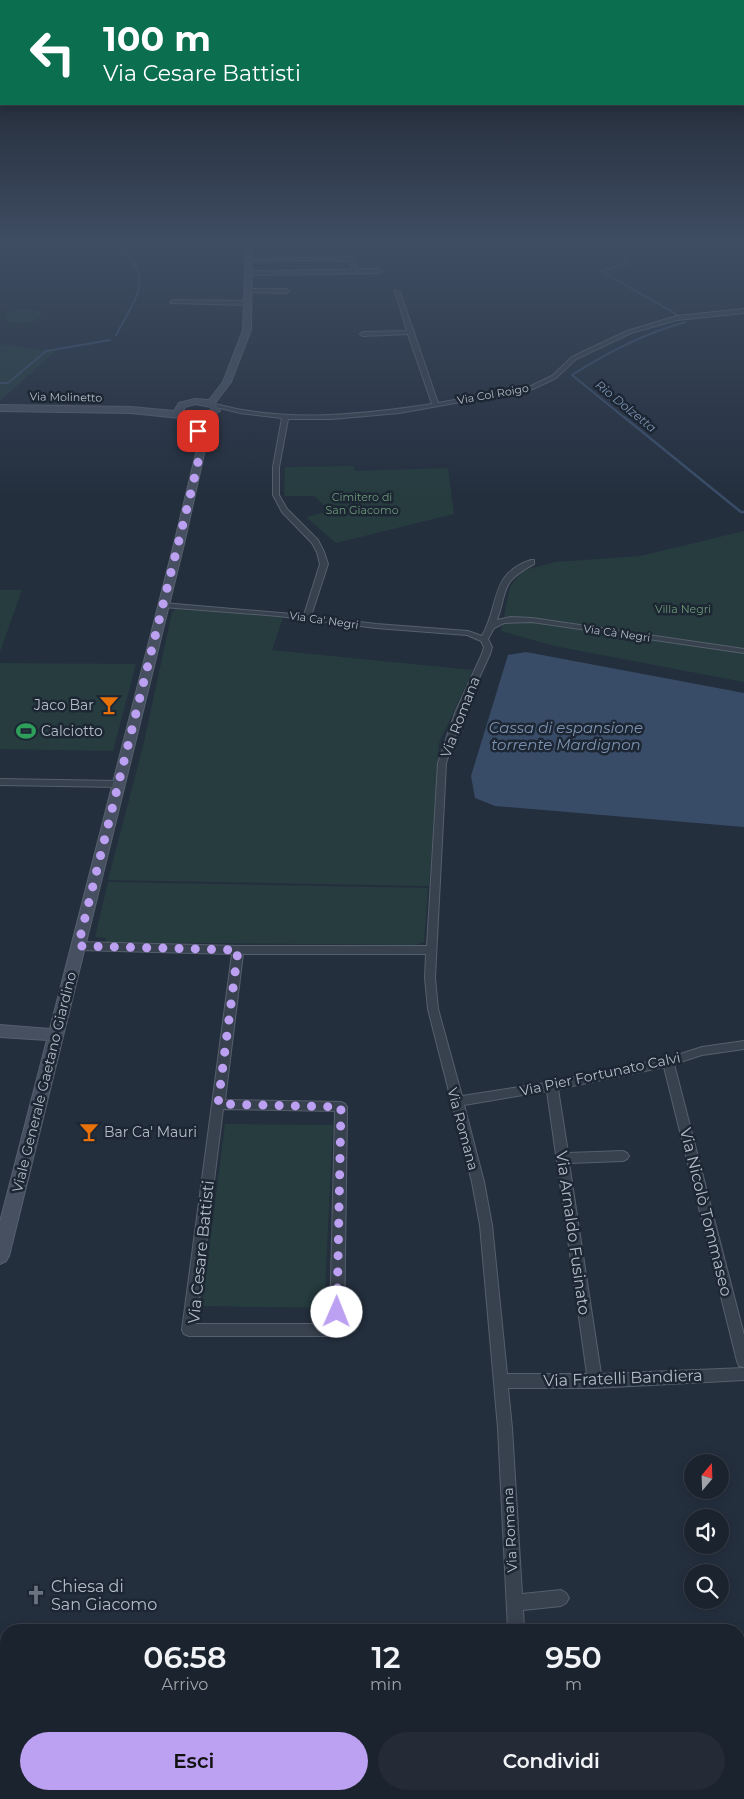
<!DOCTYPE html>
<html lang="it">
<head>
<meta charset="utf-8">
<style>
	:root { --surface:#1b232e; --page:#242b36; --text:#f1f3f6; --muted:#a0a4aa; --line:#39404a; --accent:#bca0f2 }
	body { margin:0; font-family:Montserrat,sans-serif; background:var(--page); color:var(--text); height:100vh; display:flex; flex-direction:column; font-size:19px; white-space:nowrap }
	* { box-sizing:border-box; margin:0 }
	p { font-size:16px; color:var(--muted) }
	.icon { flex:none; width:28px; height:28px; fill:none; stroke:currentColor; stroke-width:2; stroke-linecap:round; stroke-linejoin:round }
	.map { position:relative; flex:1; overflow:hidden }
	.side { position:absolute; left:0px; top:1624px; width:745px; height:176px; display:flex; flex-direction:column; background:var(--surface); border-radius:20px 20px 0 0; box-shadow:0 2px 12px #0003,0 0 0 1px var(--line) }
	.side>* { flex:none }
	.guide { position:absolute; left:0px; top:0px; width:745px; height:105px; box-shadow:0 2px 12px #0003,0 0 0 1px var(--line); background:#0b6e4f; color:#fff; overflow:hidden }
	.needle { width:32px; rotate:19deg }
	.fabs { position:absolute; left:684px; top:1454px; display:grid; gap:10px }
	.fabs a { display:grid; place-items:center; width:45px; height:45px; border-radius:50%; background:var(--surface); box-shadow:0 2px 12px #0003,0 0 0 1px var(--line); font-size:25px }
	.pin { position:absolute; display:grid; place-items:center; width:42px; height:42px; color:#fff; margin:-21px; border-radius:10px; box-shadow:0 2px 8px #0006 }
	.me { position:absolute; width:55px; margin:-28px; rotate:1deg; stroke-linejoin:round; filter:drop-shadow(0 0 4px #0008) }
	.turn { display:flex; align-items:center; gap:18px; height:105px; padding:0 20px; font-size:22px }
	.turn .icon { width:65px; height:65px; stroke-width:2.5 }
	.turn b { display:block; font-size:35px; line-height:42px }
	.eta { display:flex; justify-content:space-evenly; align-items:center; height:85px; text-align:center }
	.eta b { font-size:30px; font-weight:600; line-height:35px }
	.action { display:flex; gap:10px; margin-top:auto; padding:10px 20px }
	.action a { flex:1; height:58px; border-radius:30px; background:var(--accent); color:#111; font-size:20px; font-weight:600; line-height:58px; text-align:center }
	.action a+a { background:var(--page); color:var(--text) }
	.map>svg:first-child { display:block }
	.green { fill:#263c3f }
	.water { fill:#394c67 }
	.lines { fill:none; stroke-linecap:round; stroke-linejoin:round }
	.stream-far1 { stroke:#394c67; stroke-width:2 }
	.stream { stroke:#394c67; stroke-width:2.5 }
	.street-casing { stroke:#565f6c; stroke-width:2 }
	.secondary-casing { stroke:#565f6c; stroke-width:2 }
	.street { fill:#38414e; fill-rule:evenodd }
	.secondary { fill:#465061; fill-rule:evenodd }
	.shaded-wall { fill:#303945 }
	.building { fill:#455162; stroke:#303945 }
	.route { stroke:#bca0f2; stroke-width:9; stroke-dasharray:0 16.2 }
	.labels { text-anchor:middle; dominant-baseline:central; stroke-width:5; stroke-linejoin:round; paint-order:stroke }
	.far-street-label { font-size:11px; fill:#b4bcc9; stroke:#1d2633 }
	.far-park-label { font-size:11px; fill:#6b9a76; stroke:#1d2633 }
	.far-water-label { font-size:12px; font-style:italic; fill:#7c92b1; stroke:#1d2633 }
	.poi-label { font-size:14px; fill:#b4bcc9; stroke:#1d2633; text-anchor:start }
	.street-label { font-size:14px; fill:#b4bcc9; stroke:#1d2633 }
	.water-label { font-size:15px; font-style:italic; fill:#7c92b1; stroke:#1d2633 }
	.near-street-label { font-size:16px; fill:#b4bcc9; stroke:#1d2633 }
	.near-poi-label { font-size:16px; fill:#b4bcc9; stroke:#1d2633; text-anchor:start }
</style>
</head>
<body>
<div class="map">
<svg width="744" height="1799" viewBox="0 0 744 1799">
	<rect width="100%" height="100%" fill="#242f3e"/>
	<g class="green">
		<path d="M24 309 39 311 42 316C32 324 14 326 4 318L8 312Z"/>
		<path d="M0 344 40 350 58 349 0 401Z"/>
		<path d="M354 466 355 471 448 468 454 514 336 543 306 517 330 511 314 496H284L285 467Z"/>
		<path d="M744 531V682L554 646 501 631 510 587 522 571 555 562 640 556Z"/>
		<path d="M0 590H22L0 652Z"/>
		<path d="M176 609 281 617 283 618 272 650 473 670 439 743 429 886 108 880 144 742 172 612Z"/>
		<path d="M0 663 136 664 113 751 0 749Z"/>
		<path d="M108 882 428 888 424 942 415 945 105 942 106 938 95 937Z"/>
		<path d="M225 1124 333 1125 324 1308 202 1306Z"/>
	</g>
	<path class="water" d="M526 652 744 693V827L495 806 475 798 471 776 508 655Z"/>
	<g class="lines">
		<g class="stream-far1">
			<path d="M113 243C158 275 137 295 116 335"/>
			<path d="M461 243 462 248 593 243"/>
			<path d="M593 243 625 247 626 264 601 271 676 314"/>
			<path d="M0 383H8L46 351 110 340"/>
			<path d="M626 419 572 375C608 352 644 333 686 322"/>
		</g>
		<path class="stream" d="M624 417 741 512H744"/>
		<defs>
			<g id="street">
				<path d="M353 257 355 258 356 269H379L382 271 379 273 248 275 245 273 248 271 351 270V260L246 261 248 259Z"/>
				<path d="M249 289H286L289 291 286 293 247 292Z"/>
				<path d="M395 291 400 292 438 403 531 386 552 376 572 357 627 331 677 316 744 309V313L677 320 631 333 576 359 556 378 533 389 399 413 332 419H288L279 467V495L287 509 318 540 324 552 328 564 311 616 376 624 468 631 482 636C500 605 489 574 531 560H534V564C500 582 508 589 497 620L511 617 532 618 744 649V653L532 622 504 623 494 628 488 639 492 647 490 654 463 713 446 763 435 978 438 1009 462 1096 552 1082 668 1058 702 1047 744 1041V1049L702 1055 674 1064 744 1335V1367L739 1366 737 1361 664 1067 558 1089 568 1153 623 1151 627 1153 629 1156 627 1159 623 1161 569 1163 601 1374 744 1368V1380L595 1388H508L512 1428 522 1594 561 1590 566 1593 569 1598 566 1603 561 1606 523 1610 524 1630H508L498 1428 480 1225 472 1182 428 1009 425 978 426 954H243L225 1100 341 1102 345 1104 347 1107 344 1330 342 1334 337 1336H189L184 1334 182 1330 232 954 78 950 73 946 78 942 238 946H427L438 763 455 713 482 654 484 647 481 641 467 635 376 628 278 616 163 607 159 605 163 603 304 615 320 564 317 552 312 543 282 512 273 495V467L282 418 240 413 212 406 215 404C286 423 360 415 432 404L408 334 363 336 360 334 363 332 407 331ZM547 1091 587 1374H507L492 1225 484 1182 464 1105ZM223 1109 335 1111 330 1324H196Z"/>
				<path d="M173 300 248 301 251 303 248 305 171 303 170 302Z"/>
				<path d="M0 779 118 781 123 784 118 787 0 785Z"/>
				<path d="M537 1794H554L557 1799H539Z"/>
			</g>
			<g id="secondary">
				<path d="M246 243H252L251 330 231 382 215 403 220 411 208 418 206 423V445L184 544 9 1256 6 1261 0 1264V1222L47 1040 0 1037V1025L50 1029 174 544 198 445 199 420 131 413 0 411V405L131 407 174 411 179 403 195 399 209 400 223 382 243 330ZM195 404 211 407 212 410 197 415 183 411 185 407Z"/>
				<path d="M0 1760 6 1763V1794H17L19 1799H0Z"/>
			</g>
		</defs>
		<use href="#street" class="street-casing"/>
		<use href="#secondary" class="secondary-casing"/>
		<use href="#street" class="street"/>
		<use href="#secondary" class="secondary"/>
	</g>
	<rect class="shaded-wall" x="218" y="1794" width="12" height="5"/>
	<rect class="building" x="182" y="1794" width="36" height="5"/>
	<linearGradient id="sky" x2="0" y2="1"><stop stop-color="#141a22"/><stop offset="0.49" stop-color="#3f4d63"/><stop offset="1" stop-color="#3f4d63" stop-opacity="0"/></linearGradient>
	<rect width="744" height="495" fill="url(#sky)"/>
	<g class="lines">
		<path class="route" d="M198 431 202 444 193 484 78 946 238 950 218 1104 341 1107 337 1312"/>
	</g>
	<defs>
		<symbol id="bar-bare" viewBox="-9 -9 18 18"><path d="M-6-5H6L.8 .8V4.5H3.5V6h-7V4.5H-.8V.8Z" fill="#e8710a" stroke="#1d2633" stroke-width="2.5" paint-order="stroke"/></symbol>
		<symbol id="stadium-bare" viewBox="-9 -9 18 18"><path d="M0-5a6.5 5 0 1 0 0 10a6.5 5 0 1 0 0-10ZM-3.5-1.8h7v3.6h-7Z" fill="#2e9e5b" stroke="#1d2633" stroke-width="2.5" paint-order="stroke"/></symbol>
		<symbol id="church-bare" viewBox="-9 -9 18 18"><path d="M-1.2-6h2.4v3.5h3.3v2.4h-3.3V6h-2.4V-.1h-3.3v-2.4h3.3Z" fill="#6b7280" stroke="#1d2633" stroke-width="2.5" paint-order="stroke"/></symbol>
	</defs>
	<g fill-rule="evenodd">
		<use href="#bar-bare" x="95" y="691" width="28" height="28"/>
		<use href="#stadium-bare" x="12" y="717" width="28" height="28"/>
		<use href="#bar-bare" x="75" y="1118" width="28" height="28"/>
		<use href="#church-bare" x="22" y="1581" width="28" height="28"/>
	</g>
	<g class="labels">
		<g class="far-street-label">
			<text transform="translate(493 394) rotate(-10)">Via Col Roigo</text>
			<text transform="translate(66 397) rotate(1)">Via Molinetto</text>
			<text transform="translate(324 620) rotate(8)">Via Ca' Negri</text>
			<text transform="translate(617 633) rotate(8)">Via Cà Negri</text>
		</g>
		<g class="far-park-label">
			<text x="362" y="497">Cimitero di<tspan x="362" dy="13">San Giacomo</tspan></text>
			<text x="683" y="609">Villa Negri</text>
		</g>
		<g class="far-water-label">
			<text transform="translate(626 406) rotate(39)">Rio Dolzetta</text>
		</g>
		<g class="poi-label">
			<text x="94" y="705" text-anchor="end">Jaco Bar</text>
			<text x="41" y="731">Calciotto</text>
			<text x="104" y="1132">Bar Ca' Mauri</text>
		</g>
		<g class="street-label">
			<text transform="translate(460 717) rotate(-69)">Via Romana</text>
			<text transform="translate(600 1074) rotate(-12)">Via Pier Fortunato Calvi</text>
			<text transform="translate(44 1082) rotate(-76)">Viale Generale Gaetano Giardino</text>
			<text transform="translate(463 1129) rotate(75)">Via Romana</text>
			<text transform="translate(510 1530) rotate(-93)">Via Romana</text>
		</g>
		<g class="water-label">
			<text x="566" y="727">Cassa di espansione<tspan x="566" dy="17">torrente Mardignon</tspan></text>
		</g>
		<g class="near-street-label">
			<text transform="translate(706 1212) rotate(76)">Via Nicolò Tommaseo</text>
			<text transform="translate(573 1233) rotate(82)">Via Arnaldo Fusinato</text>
			<text transform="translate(201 1252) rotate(-84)">Via Cesare Battisti</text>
			<text transform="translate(623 1378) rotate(-2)">Via Fratelli Bandiera</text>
		</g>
		<g class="near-poi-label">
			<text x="51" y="1586">Chiesa di<tspan x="51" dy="18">San Giacomo</tspan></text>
		</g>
	</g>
</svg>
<div class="fabs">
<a><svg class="needle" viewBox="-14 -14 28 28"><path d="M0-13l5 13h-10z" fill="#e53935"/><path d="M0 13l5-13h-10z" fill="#a0a4aa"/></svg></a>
<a><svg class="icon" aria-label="sound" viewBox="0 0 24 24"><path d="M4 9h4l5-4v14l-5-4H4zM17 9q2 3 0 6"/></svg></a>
<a><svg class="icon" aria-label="search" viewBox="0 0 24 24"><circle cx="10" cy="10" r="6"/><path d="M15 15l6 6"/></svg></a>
</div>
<div class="pin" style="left:198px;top:431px;background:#d93025"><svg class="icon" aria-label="arrive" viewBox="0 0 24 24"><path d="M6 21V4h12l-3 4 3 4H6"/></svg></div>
<svg class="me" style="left:337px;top:1312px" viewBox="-20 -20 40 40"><circle r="19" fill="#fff"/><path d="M0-13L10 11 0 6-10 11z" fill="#bca0f2"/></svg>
<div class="guide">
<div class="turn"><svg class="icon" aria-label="left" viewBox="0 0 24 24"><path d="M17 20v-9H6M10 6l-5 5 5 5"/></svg><div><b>100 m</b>Via Cesare Battisti</div></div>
</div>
<section class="side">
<div class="eta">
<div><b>06:58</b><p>Arrivo</p></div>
<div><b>12</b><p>min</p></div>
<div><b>950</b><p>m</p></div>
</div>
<div class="action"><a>Esci</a><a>Condividi</a></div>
</section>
</div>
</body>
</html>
